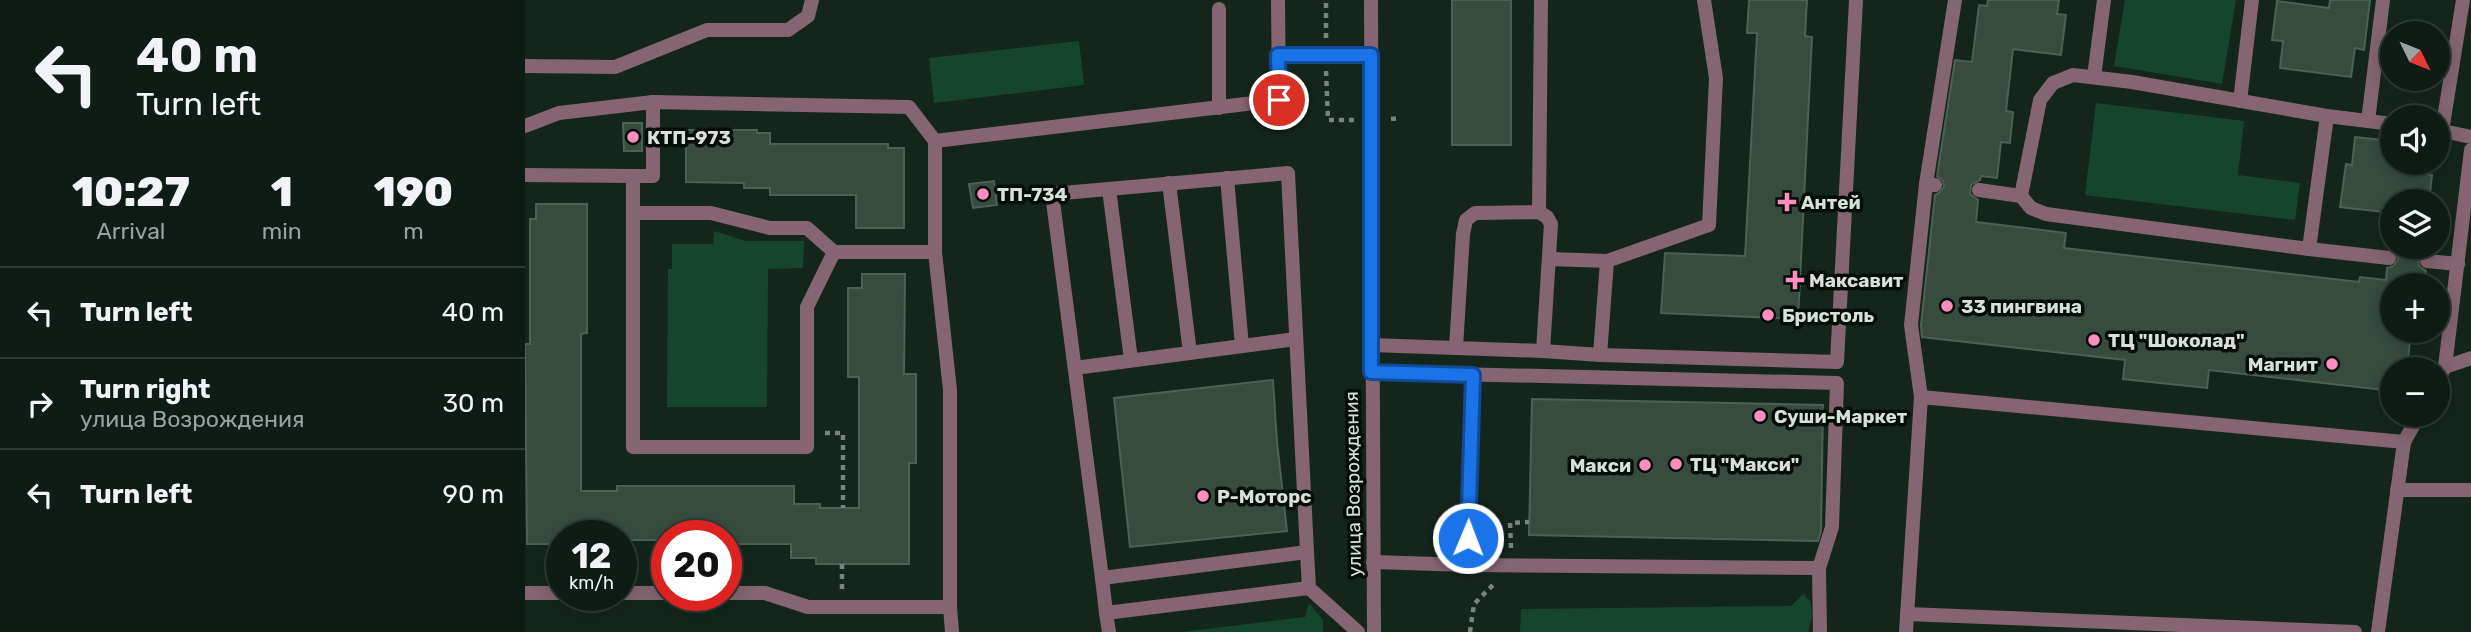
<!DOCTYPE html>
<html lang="en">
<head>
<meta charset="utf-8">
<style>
	:root { --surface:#0f1c15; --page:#18251e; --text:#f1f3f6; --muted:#9ba1a0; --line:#2f3a34 }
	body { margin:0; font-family:Rubik,sans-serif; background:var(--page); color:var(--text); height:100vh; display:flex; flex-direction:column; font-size:26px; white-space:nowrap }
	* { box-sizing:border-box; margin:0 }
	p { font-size:23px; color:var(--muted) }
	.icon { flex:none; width:38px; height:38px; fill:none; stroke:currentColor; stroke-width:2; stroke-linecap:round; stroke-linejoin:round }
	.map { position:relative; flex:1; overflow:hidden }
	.details { display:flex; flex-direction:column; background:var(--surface); width:525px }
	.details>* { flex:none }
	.top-card { background:#0f1c15; color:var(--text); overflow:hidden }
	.needle { width:46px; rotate:133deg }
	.fabs { position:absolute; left:1855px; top:21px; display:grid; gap:14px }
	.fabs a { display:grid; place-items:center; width:70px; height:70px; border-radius:50%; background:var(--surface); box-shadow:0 4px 18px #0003,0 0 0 2px var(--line); font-size:35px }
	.speed { position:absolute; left:21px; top:520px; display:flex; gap:14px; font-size:35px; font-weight:700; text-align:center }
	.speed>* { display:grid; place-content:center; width:91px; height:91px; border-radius:50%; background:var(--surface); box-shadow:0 4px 18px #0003,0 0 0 2px var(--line); line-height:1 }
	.speed small { font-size:18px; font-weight:400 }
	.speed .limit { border:10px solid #d22; background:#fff; color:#111 }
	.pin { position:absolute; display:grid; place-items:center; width:60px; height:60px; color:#fff; margin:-30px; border:4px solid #fff; border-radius:50%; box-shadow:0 2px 7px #0007 }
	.me { position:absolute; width:77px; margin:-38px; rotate:1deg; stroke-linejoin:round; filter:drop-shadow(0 0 5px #0008) }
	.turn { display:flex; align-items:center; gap:24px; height:147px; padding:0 21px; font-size:32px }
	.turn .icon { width:91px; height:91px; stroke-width:2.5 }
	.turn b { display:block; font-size:49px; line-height:60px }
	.eta { display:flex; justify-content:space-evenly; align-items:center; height:119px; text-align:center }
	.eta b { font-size:42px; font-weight:800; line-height:49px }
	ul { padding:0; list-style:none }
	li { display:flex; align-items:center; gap:21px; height:91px; padding:0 21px; border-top:2px solid var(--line) }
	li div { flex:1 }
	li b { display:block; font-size:26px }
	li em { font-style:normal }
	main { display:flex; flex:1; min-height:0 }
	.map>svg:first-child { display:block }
	.green { fill:#16452e }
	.building { fill:#374b3f; stroke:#4c6054; stroke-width:2 }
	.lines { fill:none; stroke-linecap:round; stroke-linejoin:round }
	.path { stroke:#77867d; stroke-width:4.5; stroke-dasharray:5 5; stroke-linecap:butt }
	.service { stroke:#846571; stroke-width:14 }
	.minor { stroke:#846571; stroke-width:14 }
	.route-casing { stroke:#114b97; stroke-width:18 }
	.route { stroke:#1a73e8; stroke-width:12 }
	.poi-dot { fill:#fd8ebf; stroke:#060d09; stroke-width:2.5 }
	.labels { text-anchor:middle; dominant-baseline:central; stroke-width:7; stroke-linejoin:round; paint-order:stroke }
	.poi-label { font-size:19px; font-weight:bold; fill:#d6e1da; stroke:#060d09; text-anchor:start }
	.street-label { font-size:19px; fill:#d6e1da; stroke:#060d09 }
</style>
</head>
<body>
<main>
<section class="details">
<div class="top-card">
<div class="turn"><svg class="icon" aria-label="left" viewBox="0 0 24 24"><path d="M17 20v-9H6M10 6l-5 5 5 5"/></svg><div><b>40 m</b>Turn left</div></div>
</div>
<div class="eta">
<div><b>10:27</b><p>Arrival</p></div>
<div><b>1</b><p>min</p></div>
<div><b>190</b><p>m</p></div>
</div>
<ul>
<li><svg class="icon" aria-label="left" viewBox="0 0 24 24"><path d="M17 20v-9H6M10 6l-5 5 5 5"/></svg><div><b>Turn left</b></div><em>40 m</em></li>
<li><svg class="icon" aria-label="right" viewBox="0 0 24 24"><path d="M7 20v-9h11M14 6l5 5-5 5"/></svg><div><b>Turn right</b><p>улица Возрождения</p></div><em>30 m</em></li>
<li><svg class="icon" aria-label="left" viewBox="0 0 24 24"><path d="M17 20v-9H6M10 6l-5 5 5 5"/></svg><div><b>Turn left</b></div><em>90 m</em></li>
</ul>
</section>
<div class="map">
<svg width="1946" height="632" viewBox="0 0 1946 632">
	<rect width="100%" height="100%" fill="#14261c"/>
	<g class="green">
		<path d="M1600 0H1711L1697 84 1589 66Z"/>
		<path d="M554 41 559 85 409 103 404 58Z"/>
		<path d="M1571 103 1719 121 1713 175 1775 183 1770 220 1560 195Z"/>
		<path d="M189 231 221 241H279L278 268 243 269 242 407H142L143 269H147V244H188Z"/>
		<path d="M1278 594 1286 602 1287 616 1283 632H995L996 609 1266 606Z"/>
		<path d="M784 603 798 620V632H657L780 617Z"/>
	</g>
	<g class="building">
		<rect x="927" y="0" width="59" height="145"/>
		<path d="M1224 0H1282L1280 36 1287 37 1273 319 1136 313 1140 253 1220 256 1232 33H1222Z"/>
		<path d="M1463 0H1534L1532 14 1541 15 1536 55 1488 49 1481 111 1488 112 1485 143 1476 142 1472 178 1456 176 1455 180 1446 185 1445 194 1453 200 1451 222 1541 233 1539 248 1834 282 1835 277 1861 280 1862 268 1868 266 1873 260 1872 254 1865 247H1904L1903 251 1897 253 1893 259 1894 266 1901 271 1899 285H1867V331H1886L1882 369H1867V391L1684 370 1682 388 1598 379 1600 360 1397 337 1396 325 1410 195 1414 193 1419 187 1418 181 1412 176 1430 60 1447 62 1454 5 1462 6Z"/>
		<path d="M1805 0H1845L1839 50 1830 48 1826 77 1755 68 1758 41 1747 40 1752 1 1804 8Z"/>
		<path d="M98 123H117V151H99Z"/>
		<path d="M161 130H232V133H245V144H363V148H379V228H331V195H245V188H219V183L161 182Z"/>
		<path d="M1830 137 1866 141 1867 163H1902L1900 174 1907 175 1904 201H1867V213L1815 207 1821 164 1827 165Z"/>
		<path d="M469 181 472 205 448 208 444 184Z"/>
		<path d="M11 204H62V333L56 334V491H92V486H269V504H295V508H334V377H323V288H337V274H380L379 374H391V463H384V564H291V558H266V544H201V536H142V540H96V536H37V544H2L0 344H5V219H11Z"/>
		<path d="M748 380 752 442 762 531 605 547 589 398Z"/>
		<path d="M1007 399 1298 405 1296 531 1293 541 1004 535Z"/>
	</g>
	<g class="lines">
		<g class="path">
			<path d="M801 38V0"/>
			<path d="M801 71 803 120H829"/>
			<path d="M866 119 876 118"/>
			<path d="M300 433H318V508"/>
			<path d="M986 548 985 523 1004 522"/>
			<path d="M317 564V589"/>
			<path d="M945 632 949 604 968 585"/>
		</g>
		<g class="service">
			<path d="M753 55H846"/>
			<path d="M0 66 90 67 182 30H263L283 16 287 0"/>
			<path d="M1569 77 1579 0"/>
			<path d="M1715 101 1727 0"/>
			<path d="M694 108V9"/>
			<path d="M1802 116 1784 249 1521 214 1506 208 1496 196 1515 100 1528 83 1548 75 1607 82 1802 116 1867 124"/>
			<path d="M1843 121 1858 0"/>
			<path d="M0 126 34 113 128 102 384 107 410 141V252L425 390V607L427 632"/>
			<path d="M1913 130 1946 137"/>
			<path d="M1917 131 1938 0"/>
			<path d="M410 141 754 100 753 1"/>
			<path d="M0 175 108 176V447H282V307L309 252"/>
			<path d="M108 176H128V102"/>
			<path d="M702 178 717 346"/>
			<path d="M644 183 665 353"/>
			<path d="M1401 184 1430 0"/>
			<path d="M584 189 606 360"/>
			<path d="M1454 190 1496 196"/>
			<path d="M1014 212 1016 0"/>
			<path d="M108 213H186L245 228H282L309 252H410"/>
			<path d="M1784 249 1864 258"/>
			<path d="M1025 259 1082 261"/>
			<path d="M1902 261 1933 264"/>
			<path d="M846 345 931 348 938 234 941 220 950 213 1014 212 1022 217 1026 224 1018 351 931 348"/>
			<path d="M1018 351 1075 355 1312 362 1331 0"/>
			<path d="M1075 355 1082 261 1184 225 1191 78 1179 0"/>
			<path d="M1920 367 1946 358"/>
			<path d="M550 368 771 339"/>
			<path d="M846 372 1312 383 1307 527 1294 568"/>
			<path d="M948 375 943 565 1294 568 1295 632"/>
			<path d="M1913 380 1920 367 1946 150"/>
			<path d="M1396 397 1386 325 1401 184 1410 185"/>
			<path d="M1879 442 1894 415"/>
			<path d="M1872 490H1946"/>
			<path d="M848 562 943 565"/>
			<path d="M577 578 527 194 763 173 782 552"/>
			<path d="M0 593H37"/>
			<path d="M96 593H142"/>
			<path d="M201 593H240L283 607H425"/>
			<path d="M581 613 577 578 782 552 784 588"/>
			<path d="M1382 614 1830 632"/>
			<path d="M584 632 581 613 784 588 833 632"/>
			<path d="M1381 632 1396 397 1879 442 1853 632"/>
		</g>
		<path class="minor" d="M846 0 849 632"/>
	</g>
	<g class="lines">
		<defs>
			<path id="route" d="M754 100 753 55H846V372L948 375 943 538"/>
		</defs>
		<use href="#route" class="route-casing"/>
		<use href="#route" class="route"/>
	</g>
	<g class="poi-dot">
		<circle cx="108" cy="137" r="7"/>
		<circle cx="458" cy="194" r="7"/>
		<path d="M1258.5 191.5h7v7h7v7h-7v7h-7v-7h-7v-7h7z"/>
		<path d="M1266.5 269.5h7v7h7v7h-7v7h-7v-7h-7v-7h7z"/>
		<circle cx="1422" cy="306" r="7"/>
		<circle cx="1243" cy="315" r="7"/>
		<circle cx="1569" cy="340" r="7"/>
		<circle cx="1807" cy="364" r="7"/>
		<circle cx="1235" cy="416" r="7"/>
		<circle cx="1151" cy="464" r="7"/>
		<circle cx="1120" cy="465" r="7"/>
		<circle cx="678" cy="496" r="7"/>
	</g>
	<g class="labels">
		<g class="poi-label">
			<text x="122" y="137">КТП-973</text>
			<text x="472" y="194">ТП-734</text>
			<text x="1276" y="202">Антей</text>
			<text x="1284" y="280">Максавит</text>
			<text x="1436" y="306">33 пингвина</text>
			<text x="1257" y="315">Бристоль</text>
			<text x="1583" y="340">ТЦ "Шоколад"</text>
			<text x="1793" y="364" text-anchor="end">Магнит</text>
			<text x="1249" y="416">Суши-Маркет</text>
			<text x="1165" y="464">ТЦ "Макси"</text>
			<text x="1106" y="465" text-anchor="end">Макси</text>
			<text x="692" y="496">Р-Моторс</text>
		</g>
		<g class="street-label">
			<text transform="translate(828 484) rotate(-91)">улица Возрождения</text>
		</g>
	</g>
</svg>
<div class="fabs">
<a><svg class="needle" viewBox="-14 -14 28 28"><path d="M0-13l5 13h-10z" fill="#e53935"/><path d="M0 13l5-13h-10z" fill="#9ba1a0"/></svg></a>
<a><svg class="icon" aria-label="sound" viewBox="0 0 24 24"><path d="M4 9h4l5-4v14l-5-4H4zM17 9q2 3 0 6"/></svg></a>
<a><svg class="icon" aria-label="layers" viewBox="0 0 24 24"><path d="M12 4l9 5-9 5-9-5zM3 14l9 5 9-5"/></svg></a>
<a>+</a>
<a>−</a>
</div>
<div class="speed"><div>12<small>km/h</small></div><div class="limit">20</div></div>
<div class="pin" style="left:754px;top:100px;background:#d93025"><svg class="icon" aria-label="arrive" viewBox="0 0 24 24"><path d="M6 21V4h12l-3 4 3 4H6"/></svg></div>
<svg class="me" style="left:943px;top:538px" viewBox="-20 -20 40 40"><circle r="17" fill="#1a73e8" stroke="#fff" stroke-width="3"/><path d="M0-11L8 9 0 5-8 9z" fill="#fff"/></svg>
</div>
</main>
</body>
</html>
